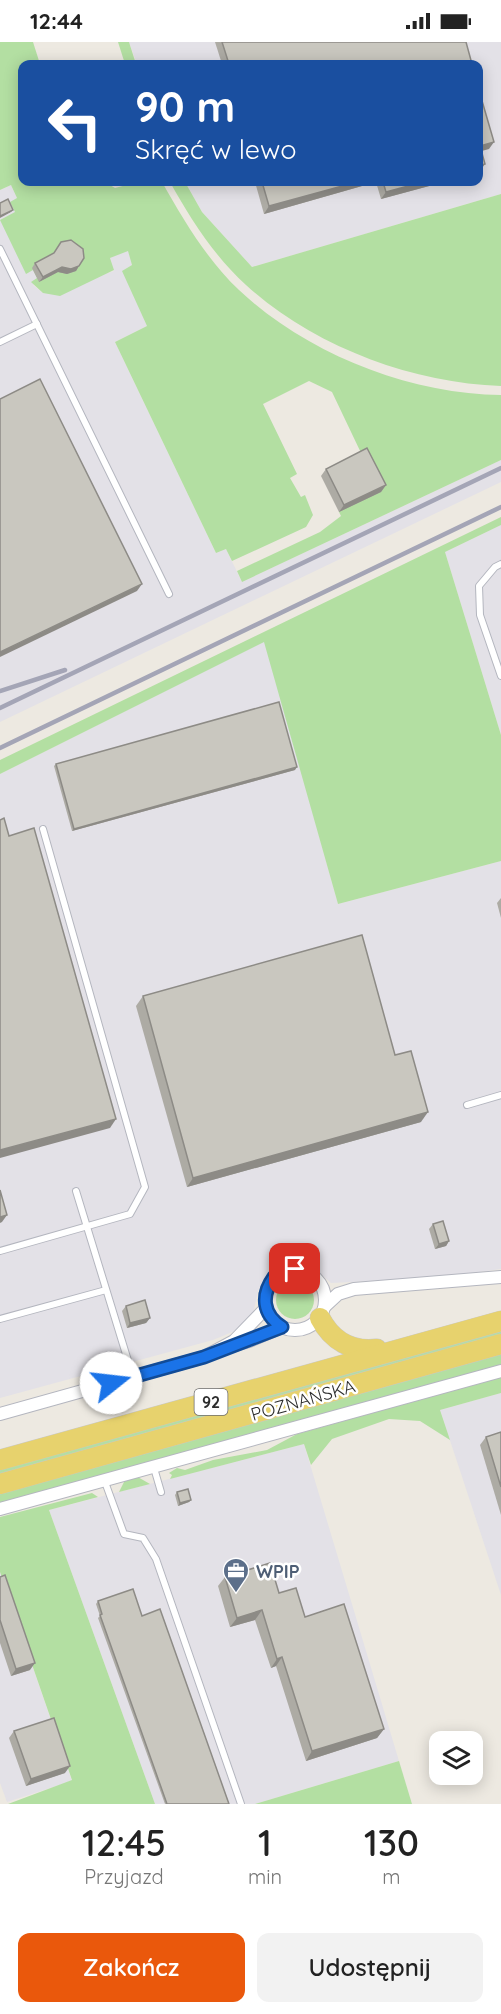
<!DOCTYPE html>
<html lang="pl">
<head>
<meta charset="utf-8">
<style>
	:root { --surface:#fff; --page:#f2f2f2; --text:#222; --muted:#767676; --accent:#ea580c }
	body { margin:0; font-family:Quicksand,sans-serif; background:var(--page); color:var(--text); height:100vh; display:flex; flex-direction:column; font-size:22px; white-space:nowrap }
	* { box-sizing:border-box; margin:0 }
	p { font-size:20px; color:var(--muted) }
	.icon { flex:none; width:33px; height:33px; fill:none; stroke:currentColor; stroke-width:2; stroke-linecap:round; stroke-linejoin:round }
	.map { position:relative; height:1762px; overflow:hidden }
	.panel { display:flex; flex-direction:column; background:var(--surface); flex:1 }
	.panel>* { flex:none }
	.hud { position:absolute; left:18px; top:18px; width:465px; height:126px; border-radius:12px; box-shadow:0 3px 15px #0003; background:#1a4fa0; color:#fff; overflow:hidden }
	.controls { position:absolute; left:429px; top:1689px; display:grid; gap:12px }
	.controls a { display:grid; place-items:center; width:54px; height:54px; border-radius:12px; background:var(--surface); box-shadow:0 3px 15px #0003; font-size:30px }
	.pin { position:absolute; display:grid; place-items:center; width:51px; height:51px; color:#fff; margin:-26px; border-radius:12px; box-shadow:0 3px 9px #0006 }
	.me { position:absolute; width:66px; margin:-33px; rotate:74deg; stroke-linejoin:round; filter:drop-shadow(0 0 4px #0008) }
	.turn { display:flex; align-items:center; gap:21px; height:126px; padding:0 18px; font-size:27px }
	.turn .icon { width:78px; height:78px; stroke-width:2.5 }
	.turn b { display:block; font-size:42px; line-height:51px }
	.eta { display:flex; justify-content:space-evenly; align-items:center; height:102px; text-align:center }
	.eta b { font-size:36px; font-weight:600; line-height:42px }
	.primary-button { display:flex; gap:12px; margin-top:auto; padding:12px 18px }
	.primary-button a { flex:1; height:69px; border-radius:12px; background:var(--accent); color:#fff; font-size:24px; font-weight:600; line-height:69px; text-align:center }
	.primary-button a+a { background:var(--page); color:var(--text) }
	.status { display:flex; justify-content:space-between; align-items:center; height:42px; padding:0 30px; background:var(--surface); direction:ltr }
	.status svg { height:16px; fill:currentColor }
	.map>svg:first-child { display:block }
	.industrial { fill:#e3e1e7 }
	.green { fill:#b3dfa2 }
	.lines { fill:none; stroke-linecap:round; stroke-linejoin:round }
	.service-casing { stroke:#b4b6bf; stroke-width:8 }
	.minor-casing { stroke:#b4b6bf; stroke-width:14 }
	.primary-casing { stroke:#c8c8c8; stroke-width:21 }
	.service { stroke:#fff; stroke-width:6 }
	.minor { stroke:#fff; stroke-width:12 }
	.primary { stroke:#e7d26d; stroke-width:20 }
	.rail { stroke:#a4a5b6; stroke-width:4.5 }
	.wall { fill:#adaba4 }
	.shaded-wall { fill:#8d8b86 }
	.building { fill:#c9c7bf; stroke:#8d8b86; stroke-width:1.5 }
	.route-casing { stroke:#114b97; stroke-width:15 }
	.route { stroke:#1a73e8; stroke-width:10 }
	.labels { text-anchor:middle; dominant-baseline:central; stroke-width:5; stroke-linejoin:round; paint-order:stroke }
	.shield { fill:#fff; stroke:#6c6c6c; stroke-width:1.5 }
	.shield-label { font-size:16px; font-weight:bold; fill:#2d2d2d }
	.street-label { font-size:18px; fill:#2d2d2d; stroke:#fff }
	.service-label { font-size:18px; font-weight:bold; fill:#4e5e75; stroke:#fff; text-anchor:start }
</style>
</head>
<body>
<div class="status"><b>12:44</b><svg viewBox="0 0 49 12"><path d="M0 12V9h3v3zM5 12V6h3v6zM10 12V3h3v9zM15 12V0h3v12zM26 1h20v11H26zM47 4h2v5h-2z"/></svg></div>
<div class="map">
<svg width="501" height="1762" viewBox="0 0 501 1762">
	<rect width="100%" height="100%" fill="#ede9e1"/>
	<g class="industrial">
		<path d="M129 0H501V152L252 225 202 170 185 140H478V22H137Z"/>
		<path d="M11 143 17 156 16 170 0 178 32 226 53 233 33 243 43 251 114 229 110 216 128 208 132 223 123 229 147 284 115 300 216 511 226 507 242 540 501 418V440L0 680V148Z"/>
		<path d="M501 483V693L445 510Z"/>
		<path d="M265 599 338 862 501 819V1227L436 1236 331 1241 305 1218 288 1220 269 1229 258 1249 253 1272 237 1288 213 1298 0 1356V732Z"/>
		<path d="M501 1351V1553L440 1368Z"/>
		<path d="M304 1402 399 1719 255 1762H155L49 1468Z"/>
		<path d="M0 1530 72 1739 7 1760 0 1741Z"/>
	</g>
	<g class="green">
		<path d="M0 0H33L40 22H22V140H105L115 146 138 140H162C183 177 207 218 239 248 306 311 408 352 501 353V418L242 540 237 529 320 490 341 474 339 470 362 413 332 350 309 339 263 362 297 432 290 436 301 455 305 453 313 473 306 485 232 519 226 507 216 511 115 300 147 284 122 229 132 223 128 209 110 216 114 228 60 254 43 251 31 240 37 236 33 228 26 232 0 178 15 170 10 160 17 156 11 143 0 148Z"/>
		<path d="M118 0H129L136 22H125Z"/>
		<path d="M170 140H185L202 170 252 225 501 152V344C411 341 313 304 246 243 214 214 190 176 170 140Z"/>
		<path d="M501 475V483L445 510 501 693V819L338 862 264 600 0 732V718Z"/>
		<circle cx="295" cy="1258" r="19"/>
		<path d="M501 1286V1295L0 1435V1425Z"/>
		<path d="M501 1309V1323L0 1461V1450Z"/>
		<path d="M501 1335V1351L440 1368 450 1398 420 1379 389 1377 332 1397 311 1423 304 1402 170 1437 172 1433 169 1431 177 1426 185 1428 213 1418 267 1408 297 1392Z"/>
		<path d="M136 1434 150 1442 119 1450 125 1438Z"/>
		<path d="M92 1451 98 1455 49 1468 155 1762H8L72 1738 0 1530V1475Z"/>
		<path d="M399 1719 412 1762H255Z"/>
	</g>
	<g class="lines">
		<defs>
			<g id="service">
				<path d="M0 207 169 552"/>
				<path d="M0 300 37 282"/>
				<path d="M501 522 495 525 479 544 480 573 501 634"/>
				<path d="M467 1063 501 1053"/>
				<path d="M76 1149 133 1335"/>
				<path d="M0 1209 130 1172 145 1145 43 787"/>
				<path d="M0 1277 106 1248"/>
				<path d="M154 1426 161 1450"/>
				<path d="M105 1440 124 1492 143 1496 156 1517 241 1762"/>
			</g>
			<g id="minor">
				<circle cx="295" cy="1258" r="30"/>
				<path d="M325 1264 338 1252 354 1247 501 1235"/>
				<path d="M228 1305 249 1299 282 1285"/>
				<path d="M0 1372 204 1315 234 1299 266 1266"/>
				<path d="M0 1467 501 1329"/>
			</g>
			<g id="primary">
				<path d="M320 1276C332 1299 352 1310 377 1307"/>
				<path d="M0 1418 501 1279"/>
				<path d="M0 1442 501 1302"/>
			</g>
		</defs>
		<use href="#service" class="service-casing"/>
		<use href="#minor" class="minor-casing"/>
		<use href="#primary" class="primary-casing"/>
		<use href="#service" class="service"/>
		<use href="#minor" class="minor"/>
		<use href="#primary" class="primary"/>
		<g class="rail">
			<path d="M0 649 65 628"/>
			<path d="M0 666 501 426"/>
			<path d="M0 706 501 465"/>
		</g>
	</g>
	<g class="wall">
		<path d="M215 0H466L472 22H222Z"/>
		<path d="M255 140H444L381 157 376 140 264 172Z"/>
		<path d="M35 221 79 224 76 229 67 232 58 230 39 240 32 226Z"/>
		<path d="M326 427 386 443 381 450 339 470 321 434Z"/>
		<path d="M56 722 295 728 72 789 54 724Z"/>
		<path d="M501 856V876L497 861Z"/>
		<path d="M143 954 395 1013 421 1080 187 1145 136 964Z"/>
		<path d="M433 1182 449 1199 446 1204 435 1207 429 1187Z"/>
		<path d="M126 1264 150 1276 146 1281 127 1286 122 1269Z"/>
		<path d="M501 1390V1473L480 1403 486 1395Z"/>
		<path d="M177 1450 191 1458 189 1460 178 1464 175 1453Z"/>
		<path d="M0 1535 30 1628 11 1634 0 1601Z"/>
		<path d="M225 1535 279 1551 305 1575 384 1687 377 1696 306 1719 276 1624 271 1626 255 1578 230 1585 218 1544Z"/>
		<path d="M98 1559 142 1574 229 1762H165L98 1576 100 1574 96 1562Z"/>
		<path d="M14 1689 65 1731 26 1744 9 1696Z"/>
	</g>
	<g class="shaded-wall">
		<path d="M494 100 489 107 478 110 480 104Z"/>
		<path d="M485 122 480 129 478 130V124Z"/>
		<path d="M357 140H376L264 172 269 164Z"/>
		<path d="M423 140H444L381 157 386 150Z"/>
		<path d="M13 168 11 170 0 176V174Z"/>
		<path d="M79 224 76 229 67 232 58 230 39 240 43 235 62 225Z"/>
		<path d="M386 443 381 450 339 470 344 463Z"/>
		<path d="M142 542 137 549 0 615V610Z"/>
		<path d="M297 725 295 728 72 789 74 787Z"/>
		<path d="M428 1070 421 1080 187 1145 193 1136Z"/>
		<path d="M116 1077 110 1086 0 1116V1108Z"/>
		<path d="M7 1173 2 1180 0 1181V1175Z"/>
		<path d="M449 1199 446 1204 435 1207 439 1202Z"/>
		<path d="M150 1276 146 1281 127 1286 130 1281Z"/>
		<path d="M191 1458 189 1460 178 1464 180 1461Z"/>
		<path d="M262 1568 255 1578 230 1585 237 1576Z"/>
		<path d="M282 1615 276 1624 271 1626 277 1617Z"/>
		<path d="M35 1621 30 1628 11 1634 16 1627Z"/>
		<path d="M384 1687 377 1696 306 1719 312 1709Z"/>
		<path d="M70 1724 65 1731 26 1744 31 1737Z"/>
	</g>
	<g class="building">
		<path d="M222 0H466L472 22H229Z"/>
		<path d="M478 45 494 100 480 104 485 122 478 124Z"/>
		<path d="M262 140H357L269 164Z"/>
		<path d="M383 140H423L386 150Z"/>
		<path d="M8 157 13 168 0 174V161Z"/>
		<path d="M71 198 83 207 84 216 79 224 71 227 62 225 43 235 35 221 54 211 61 200Z"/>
		<path d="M40 337 142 542 0 610V357Z"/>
		<path d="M367 406 386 443 344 463 326 427Z"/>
		<path d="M279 660 297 725 74 787 56 722Z"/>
		<path d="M4 776 9 794 34 786 116 1077 0 1108V778Z"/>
		<path d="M362 893 395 1013 411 1009 428 1070 193 1136 143 954Z"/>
		<path d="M0 1148 7 1173 0 1175Z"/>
		<path d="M443 1179 449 1199 439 1202 433 1182Z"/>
		<path d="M145 1258 150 1276 130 1281 126 1264Z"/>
		<path d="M501 1390V1445L486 1395Z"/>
		<path d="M188 1447 191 1458 180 1461 177 1450Z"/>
		<path d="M270 1521 279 1551 296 1546 305 1575 344 1562 384 1687 312 1709 282 1615 277 1617 262 1568 237 1576 225 1535Z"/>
		<path d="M5 1533 35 1621 16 1627 0 1578V1535Z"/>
		<path d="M133 1547 142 1574 160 1567 229 1762H167L100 1573 102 1572 98 1559Z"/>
		<path d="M54 1676 70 1724 31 1737 14 1689Z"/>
	</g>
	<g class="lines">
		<defs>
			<path id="route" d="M111 1341 204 1315 282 1285C262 1272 261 1253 274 1235L295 1227"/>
		</defs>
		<use href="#route" class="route-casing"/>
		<use href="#route" class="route"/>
	</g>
	<defs>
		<symbol id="office-pin" viewBox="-11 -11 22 30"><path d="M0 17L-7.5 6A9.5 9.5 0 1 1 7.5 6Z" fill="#5c6f8a" stroke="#fff"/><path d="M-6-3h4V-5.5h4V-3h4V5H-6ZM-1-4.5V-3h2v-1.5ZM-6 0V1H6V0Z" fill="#fff"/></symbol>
	</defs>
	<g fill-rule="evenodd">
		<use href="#office-pin" x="221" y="1514" width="30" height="40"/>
	</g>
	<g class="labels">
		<rect class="shield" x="194.5" y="1347" width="33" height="26" rx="4.5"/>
		<g class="shield-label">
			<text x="211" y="1360">92</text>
		</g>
		<g class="street-label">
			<text transform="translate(303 1358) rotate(-16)">POZNAŃSKA</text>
		</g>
		<g class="service-label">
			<text x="256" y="1529">WPIP</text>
		</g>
	</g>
</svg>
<div class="controls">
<a><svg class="icon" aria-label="layers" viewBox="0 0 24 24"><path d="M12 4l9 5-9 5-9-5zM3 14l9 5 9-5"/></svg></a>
</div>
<div class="pin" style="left:295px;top:1227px;background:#d93025"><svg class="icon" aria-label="arrive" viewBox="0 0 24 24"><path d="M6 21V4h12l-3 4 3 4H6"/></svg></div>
<svg class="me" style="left:111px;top:1341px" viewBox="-20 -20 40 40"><circle r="19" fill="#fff"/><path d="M0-13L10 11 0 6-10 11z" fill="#1a73e8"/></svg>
<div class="hud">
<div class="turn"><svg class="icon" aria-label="left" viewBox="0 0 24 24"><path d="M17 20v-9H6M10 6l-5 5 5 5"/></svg><div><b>90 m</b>Skręć w lewo</div></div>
</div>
</div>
<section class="panel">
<div class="eta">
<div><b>12:45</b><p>Przyjazd</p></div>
<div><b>1</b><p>min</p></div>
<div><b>130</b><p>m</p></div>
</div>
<div class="primary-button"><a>Zakończ</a><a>Udostępnij</a></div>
</section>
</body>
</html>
